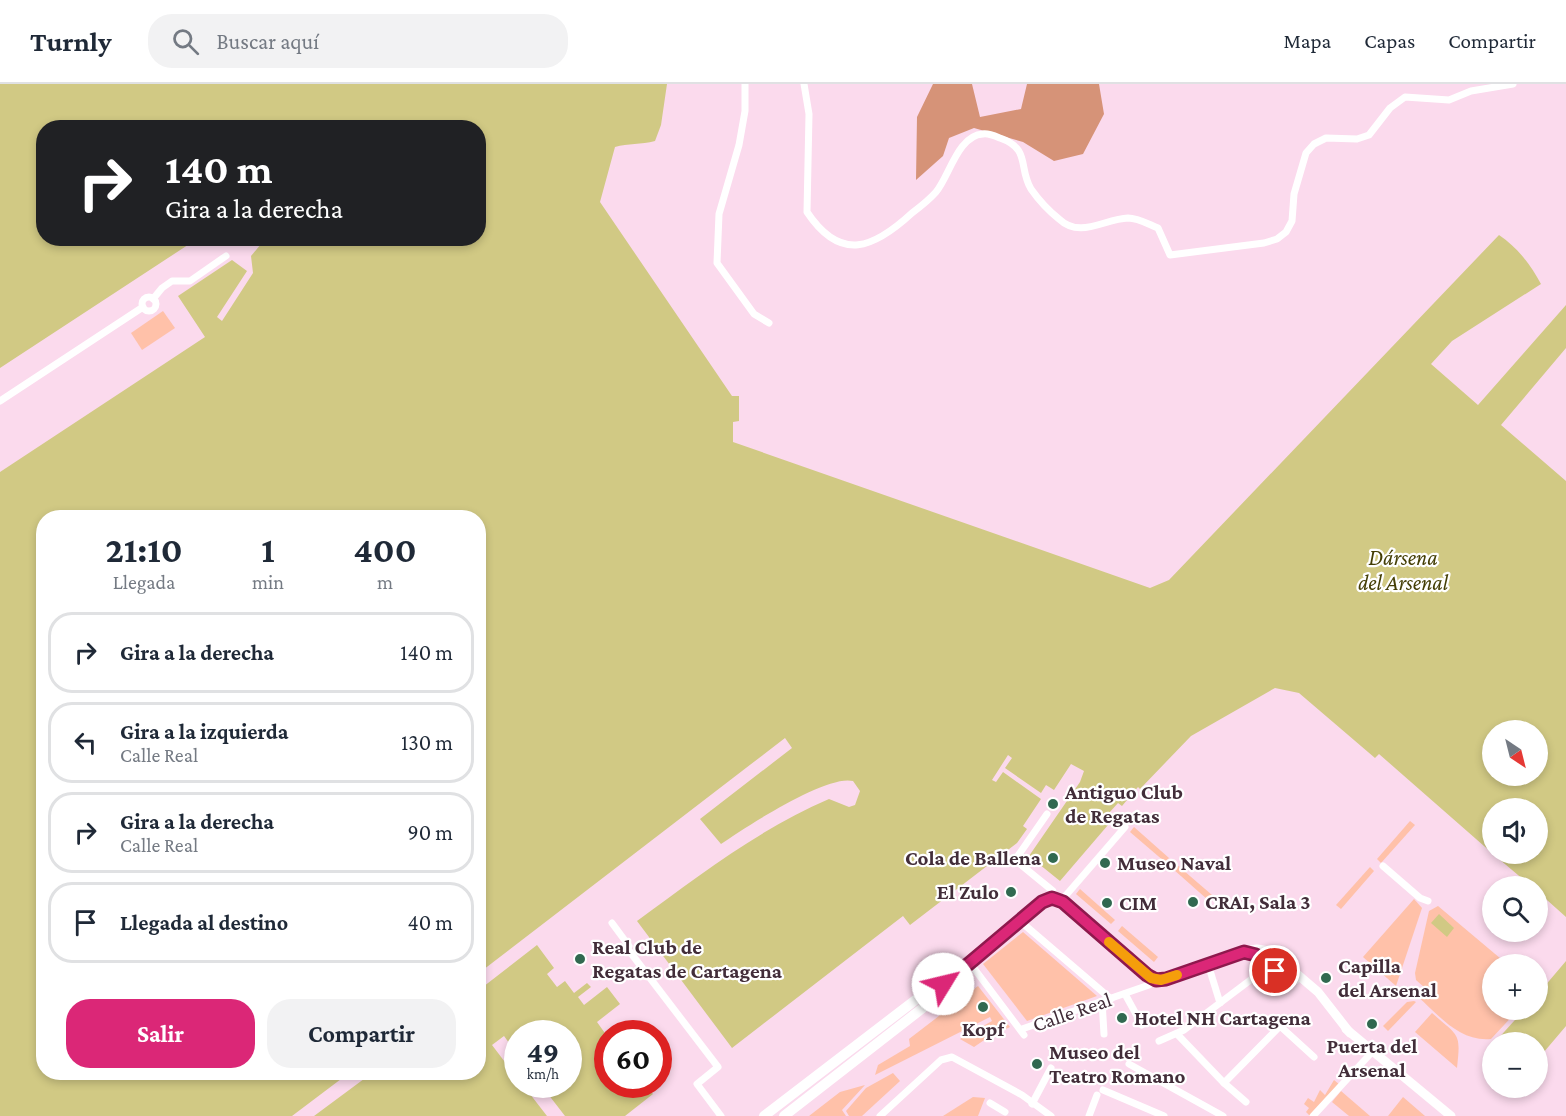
<!DOCTYPE html>
<html lang="es">
<head>
<meta charset="utf-8">
<style>
	:root { --surface:#fff; --page:#f2f2f3; --text:#1f2937; --muted:#747a83; --line:#e0e1e3; --accent:#db2777 }
	body { margin:0; font-family:"Crimson Pro",serif; background:var(--page); color:var(--text); height:100vh; display:flex; flex-direction:column; font-size:22px; white-space:nowrap }
	* { box-sizing:border-box; margin:0 }
	p { font-size:20px; color:var(--muted) }
	.icon { flex:none; width:33px; height:33px; fill:none; stroke:currentColor; stroke-width:2; stroke-linecap:round; stroke-linejoin:round }
	.map { position:relative; flex:1; overflow:hidden }
	.drawer { position:absolute; left:36px; top:426px; width:450px; height:570px; display:flex; flex-direction:column; background:var(--surface); border-radius:24px; box-shadow:0 3px 9px #0003 }
	.drawer>* { flex:none }
	.top-card { position:absolute; left:36px; top:36px; width:450px; height:126px; border-radius:24px; box-shadow:0 3px 9px #0003; background:#202124; color:#fff; overflow:hidden }
	.needle { width:39px; rotate:145deg }
	.fabs { position:absolute; left:1482px; top:636px; display:grid; gap:12px }
	.fabs a { display:grid; place-items:center; width:66px; height:66px; border-radius:50%; background:var(--surface); box-shadow:0 3px 9px #0003; font-size:30px }
	.speed { position:absolute; left:504px; top:936px; display:flex; gap:12px; font-size:30px; font-weight:700; text-align:center }
	.speed>* { display:grid; place-content:center; width:78px; height:78px; border-radius:50%; background:var(--surface); box-shadow:0 3px 9px #0003; line-height:1 }
	.speed small { font-size:15px; font-weight:400 }
	.speed .limit { border:9px solid #d22; background:#fff; color:#111 }
	.pin { position:absolute; display:grid; place-items:center; width:51px; height:51px; color:#fff; margin:-26px; border:3px solid #fff; border-radius:50%; box-shadow:0 2px 6px #0007 }
	.me { position:absolute; width:66px; margin:-33px; rotate:54deg; stroke-linejoin:round; filter:drop-shadow(0 0 4px #0008) }
	.turn { display:flex; align-items:center; gap:21px; height:126px; padding:0 30px; font-size:27px }
	.turn .icon { width:78px; height:78px; stroke-width:2.5 }
	.turn b { display:block; font-size:42px; line-height:51px }
	.eta { display:flex; justify-content:space-evenly; align-items:center; height:102px; text-align:center }
	.eta b { font-size:36px; font-weight:700; line-height:42px }
	.cta { display:flex; gap:12px; margin-top:auto; padding:12px 30px }
	.cta a { flex:1; height:69px; border-radius:24px; background:var(--accent); color:#fff; font-size:24px; font-weight:700; line-height:69px; text-align:center }
	.cta a+a { background:var(--page); color:var(--text) }
	ul { padding:0; list-style:none }
	li { display:flex; align-items:center; gap:18px; height:81px; margin:0 12px 9px; padding:0 18px; border:3px solid var(--line); border-radius:24px }
	li div { flex:1 }
	li b { display:block; font-size:22px }
	li em { font-style:normal }
	header { display:flex; align-items:center; gap:36px; box-sizing:border-box; height:84px; padding:0 30px; background:var(--surface); border-bottom:2px solid var(--line) }
	header strong { font-size:28px }
	nav { display:flex; gap:33px; margin-inline-start:auto; font-size:21px }
	.search { width:420px; height:54px; background:var(--page); display:flex; align-items:center; gap:15px; box-sizing:border-box; padding:0 21px; border-radius:24px; color:var(--muted); font-size:22px }
	.map>svg:first-child { display:block }
	.green { fill:#ffc1a9 }
	.forest { fill:#d69378 }
	.water { fill:#d1c984; fill-rule:evenodd }
	.lines { fill:none; stroke-linecap:round; stroke-linejoin:round }
	.street { stroke:#fff; stroke-width:7 }
	.secondary { stroke:#fff; stroke-width:9 }
	.primary { stroke:#fff; stroke-width:10 }
	.route-casing { stroke:#8e194d; stroke-width:15 }
	.route { stroke:#db2777; stroke-width:10 }
	.slow { stroke:#f59e0b; stroke-width:10 }
	.poi-dot { fill:#316950; stroke:#fff; stroke-width:2 }
	.labels { text-anchor:middle; dominant-baseline:central; stroke-width:4.5; stroke-linejoin:round; paint-order:stroke }
	.poi-label { font-size:21px; font-weight:bold; fill:#422d39; stroke:#fff; text-anchor:start }
	.street-label { font-size:21px; fill:#422d39; stroke:#fff }
	.water-label { font-size:22px; font-style:italic; fill:#443e05; stroke:#fff }
</style>
</head>
<body>
<header>
<strong>Turnly</strong>
<div class="search"><svg class="icon" aria-label="search" viewBox="0 0 24 24"><circle cx="10" cy="10" r="6"/><path d="M15 15l6 6"/></svg>Buscar aquí</div>
<nav><a>Mapa</a><a>Capas</a><a>Compartir</a></nav>
</header>
<div class="map">
<svg width="1566" height="1032" viewBox="0 0 1566 1032">
	<rect width="100%" height="100%" fill="#fbdaed"/>
	<g class="green">
		<path d="M163 227 175 244 142 266 131 249Z"/>
		<path d="M1410 737 1415 741 1381 779 1377 775Z"/>
		<path d="M1134 743 1169 774 1165 778 1130 748Z"/>
		<path d="M1176 780 1212 811 1208 816 1173 785Z"/>
		<path d="M1370 783 1374 787 1341 825 1336 821Z"/>
		<path d="M1080 805 1115 836 1111 840 1076 810Z"/>
		<path d="M1414 815 1422 824 1396 902 1363 873Z"/>
		<path d="M1438 822 1507 880H1492V926H1518L1491 955C1459 958 1439 931 1417 912L1425 904 1416 896 1415 889 1429 827Z"/>
		<path d="M1122 842 1158 873 1154 878 1118 847Z"/>
		<path d="M1023 848 1097 912 1027 937 983 880Z"/>
		<path d="M978 902 1010 943 1004 946 1002 944 974 963 960 955 992 937 990 933 875 991 878 981 910 962 909 955Z"/>
		<path d="M1414 917 1416 918 1388 947 1383 942 1407 918Z"/>
		<path d="M1432 929C1459 953 1461 948 1457 984L1415 948Z"/>
		<path d="M893 989 900 997 862 1032H849L846 1027 866 1004Z"/>
		<path d="M1334 996 1340 1001 1310 1032 1306 1028 1309 1024 1304 1020 1308 1014 1314 1018 1320 1006 1325 1011Z"/>
		<path d="M865 1001 842 1026 846 1032H809L840 1008Z"/>
		<path d="M1341 1007 1370 1032H1349L1332 1018Z"/>
		<path d="M973 1013 985 1014 978 1032H943Z"/>
		<path d="M1403 1013 1425 1032H1388Z"/>
	</g>
	<path class="forest" d="M933 0H972L980 33 1021 25 1027 0H1099L1104 30 1083 70 1054 77 1023 58 974 44 949 54 943 72 916 96 917 33Z"/>
	<g class="water">
		<path d="M0 0H667L661 41 655 57C641 61 628 59 615 63L600 118 732 312H739V337L733 338V358L1150 504 1169 496 1499 151C1518 164 1530 180 1541 200L1452 257 1431 280 1478 321 1566 221V264L1501 341 1566 397V833L1538 808V802H1531L1493 770H1538V724H1492V769L1379 670 1375 674 1299 609 1275 604 1191 652 1140 705 1138 703 1122 722 1118 719 1109 729 1114 734 1060 797 1029 772 1080 698 1084 687 1071 680 1054 706 1046 701 1041 709 1005 684 1012 674 1008 671 992 696 996 698 1003 688 1041 715 1023 742 1027 745 1017 759 910 841 903 832 732 964 637 837C697 793 759 745 829 715L849 723 855 721 860 707 853 697C827 690 744 744 721 760L700 735 792 664 785 654 479 889 478 434H44V988L349 989 292 1032H0V388L205 253 178 212 232 176 247 187 217 233 222 237 253 189 251 172 261 160V155L478 154V44H44V154L197 155 0 284ZM1492 646H1538V692H1492Z"/>
		<path d="M1439 830 1454 844 1447 853 1431 839Z"/>
		<path d="M537 861 554 884 547 890 557 903 565 897 574 909 587 899 591 903 578 913 584 921 607 903 620 920 597 938 607 952 608 1000 645 1001 653 1010 625 1032H565L541 1001 568 1000V950H518L517 970 504 952 492 961 517 994 518 1000 523 1001 547 1032H314L372 989 478 988 479 906Z"/>
		<path d="M1566 877V942L1538 975V958H1495L1524 926H1538V910Z"/>
	</g>
	<g class="lines">
		<g class="street">
			<path d="M745 0V27L739 61 719 130 717 179 754 230 769 239"/>
			<path d="M804 0 809 30 807 128C841 179 874 164 912 129 920 123 929 116 936 108 949 93 958 51 983 50 988 49 995 52 1000 54 1031 65 1018 83 1031 105 1038 115 1049 127 1059 135 1080 155 1104 135 1128 134 1138 134 1148 140 1158 144L1170 171 1264 159 1277 155 1286 148 1292 137 1294 110 1306 69 1314 60 1326 54 1357 55 1369 51 1390 24 1405 13 1449 16 1471 7 1513 0"/>
			<circle cx="149" cy="220" r="7"/>
			<path d="M153 215 162 204 172 197H190L226 172"/>
			<path d="M0 317 143 223"/>
			<path d="M1047 730 1015 776 1053 807 1052 814"/>
			<path d="M1383 782 1420 814 1428 817"/>
			<path d="M1061 817 1125 743"/>
			<path d="M1020 837 1111 915"/>
			<path d="M612 839 629 862 627 864 718 983 697 1000 721 1032"/>
			<path d="M970 879 1024 951"/>
			<path d="M1208 880 1220 919"/>
			<path d="M959 889 1045 816 1055 815 1066 820"/>
			<path d="M1125 910 1142 941"/>
			<path d="M1102 917 1104 950"/>
			<path d="M1022 945 1149 901 1151 894"/>
			<path d="M1177 950 1224 999 1246 1018"/>
			<path d="M1159 957 1184 946 1265 885"/>
			<path d="M1129 980 1223 1032"/>
			<path d="M1224 999 1280 942 1314 973"/>
			<path d="M1103 1006 1164 1032"/>
			<path d="M990 1019 1005 1028"/>
			<path d="M1032 1020 1051 984"/>
			<path d="M880 1032 941 976 952 973 1022 1011 1051 1032"/>
			<path d="M1089 1032 1097 1011"/>
			<path d="M1313 1032 1373 967"/>
		</g>
		<g class="secondary">
			<path d="M1066 820 1147 891 1157 896 1166 895 1245 867 1257 865 1276 868 1284 879 1318 908 1350 949"/>
			<path d="M1244 868 1256 871 1267 887 1273 888 1280 883"/>
			<path d="M1276 886 1295 896"/>
			<path d="M1346 945 1451 1032"/>
		</g>
		<path class="primary" d="M764 1032 935 901 946 888 952 886 959 889 961 898 957 903 942 909 784 1032"/>
	</g>
	<g class="lines">
		<defs>
			<path id="route" d="M943 900 946 888 952 886 959 888 1042 818 1052 814 1063 818 1147 891 1156 896 1166 895 1244 868 1256 871 1265 885 1275 887"/>
		</defs>
		<use href="#route" class="route-casing"/>
		<use href="#route" class="route"/>
		<path class="slow" d="M1109 858 1151 894 1161 896 1177 891"/>
	</g>
	<g class="poi-dot">
		<circle cx="1053" cy="720" r="6"/>
		<circle cx="1053" cy="774" r="6"/>
		<circle cx="1105" cy="779" r="6"/>
		<circle cx="1011" cy="808" r="6"/>
		<circle cx="1193" cy="818" r="6"/>
		<circle cx="1107" cy="819" r="6"/>
		<circle cx="580" cy="875" r="6"/>
		<circle cx="1326" cy="894" r="6"/>
		<circle cx="983" cy="923" r="6"/>
		<circle cx="1122" cy="934" r="6"/>
		<circle cx="1372" cy="940" r="6"/>
		<circle cx="1037" cy="980" r="6"/>
	</g>
	<g class="labels">
		<g class="poi-label">
			<text x="1065" y="708">Antiguo Club<tspan x="1065" dy="24">de Regatas</tspan></text>
			<text x="1041" y="774" text-anchor="end">Cola de Ballena</text>
			<text x="1117" y="779">Museo Naval</text>
			<text x="999" y="808" text-anchor="end">El Zulo</text>
			<text x="1205" y="818">CRAI, Sala 3</text>
			<text x="1119" y="819">CIM</text>
			<text x="592" y="863">Real Club de<tspan x="592" dy="24">Regatas de Cartagena</tspan></text>
			<text x="1338" y="882">Capilla<tspan x="1338" dy="24">del Arsenal</tspan></text>
			<text x="1134" y="934">Hotel NH Cartagena</text>
			<text x="983" y="945" text-anchor="middle">Kopf</text>
			<text x="1372" y="962" text-anchor="middle">Puerta del<tspan x="1372" dy="24">Arsenal</tspan></text>
			<text x="1049" y="968">Museo del<tspan x="1049" dy="24">Teatro Romano</tspan></text>
		</g>
		<g class="street-label">
			<text transform="translate(1072 928) rotate(-19)">Calle Real</text>
		</g>
		<g class="water-label">
			<text x="1403" y="473">Dársena<tspan x="1403" dy="25">del Arsenal</tspan></text>
		</g>
	</g>
</svg>
<div class="fabs">
<a><svg class="needle" viewBox="-14 -14 28 28"><path d="M0-13l5 13h-10z" fill="#e53935"/><path d="M0 13l5-13h-10z" fill="#747a83"/></svg></a>
<a><svg class="icon" aria-label="sound" viewBox="0 0 24 24"><path d="M4 9h4l5-4v14l-5-4H4zM17 9q2 3 0 6"/></svg></a>
<a><svg class="icon" aria-label="search" viewBox="0 0 24 24"><circle cx="10" cy="10" r="6"/><path d="M15 15l6 6"/></svg></a>
<a>+</a>
<a>−</a>
</div>
<div class="speed"><div>49<small>km/h</small></div><div class="limit">60</div></div>
<div class="pin" style="left:1275px;top:887px;background:#d93025"><svg class="icon" aria-label="arrive" viewBox="0 0 24 24"><path d="M6 21V4h12l-3 4 3 4H6"/></svg></div>
<svg class="me" style="left:943px;top:900px" viewBox="-20 -20 40 40"><circle r="19" fill="#fff"/><path d="M0-13L10 11 0 6-10 11z" fill="#db2777"/></svg>
<div class="top-card">
<div class="turn"><svg class="icon" aria-label="right" viewBox="0 0 24 24"><path d="M7 20v-9h11M14 6l5 5-5 5"/></svg><div><b>140 m</b>Gira a la derecha</div></div>
</div>
<section class="drawer">
<div class="eta">
<div><b>21:10</b><p>Llegada</p></div>
<div><b>1</b><p>min</p></div>
<div><b>400</b><p>m</p></div>
</div>
<ul>
<li><svg class="icon" aria-label="right" viewBox="0 0 24 24"><path d="M7 20v-9h11M14 6l5 5-5 5"/></svg><div><b>Gira a la derecha</b></div><em>140 m</em></li>
<li><svg class="icon" aria-label="left" viewBox="0 0 24 24"><path d="M17 20v-9H6M10 6l-5 5 5 5"/></svg><div><b>Gira a la izquierda</b><p>Calle Real</p></div><em>130 m</em></li>
<li><svg class="icon" aria-label="right" viewBox="0 0 24 24"><path d="M7 20v-9h11M14 6l5 5-5 5"/></svg><div><b>Gira a la derecha</b><p>Calle Real</p></div><em>90 m</em></li>
<li><svg class="icon" aria-label="arrive" viewBox="0 0 24 24"><path d="M6 21V4h12l-3 4 3 4H6"/></svg><div><b>Llegada al destino</b></div><em>40 m</em></li>
</ul>
<div class="cta"><a>Salir</a><a>Compartir</a></div>
</section>
</div>
</body>
</html>
